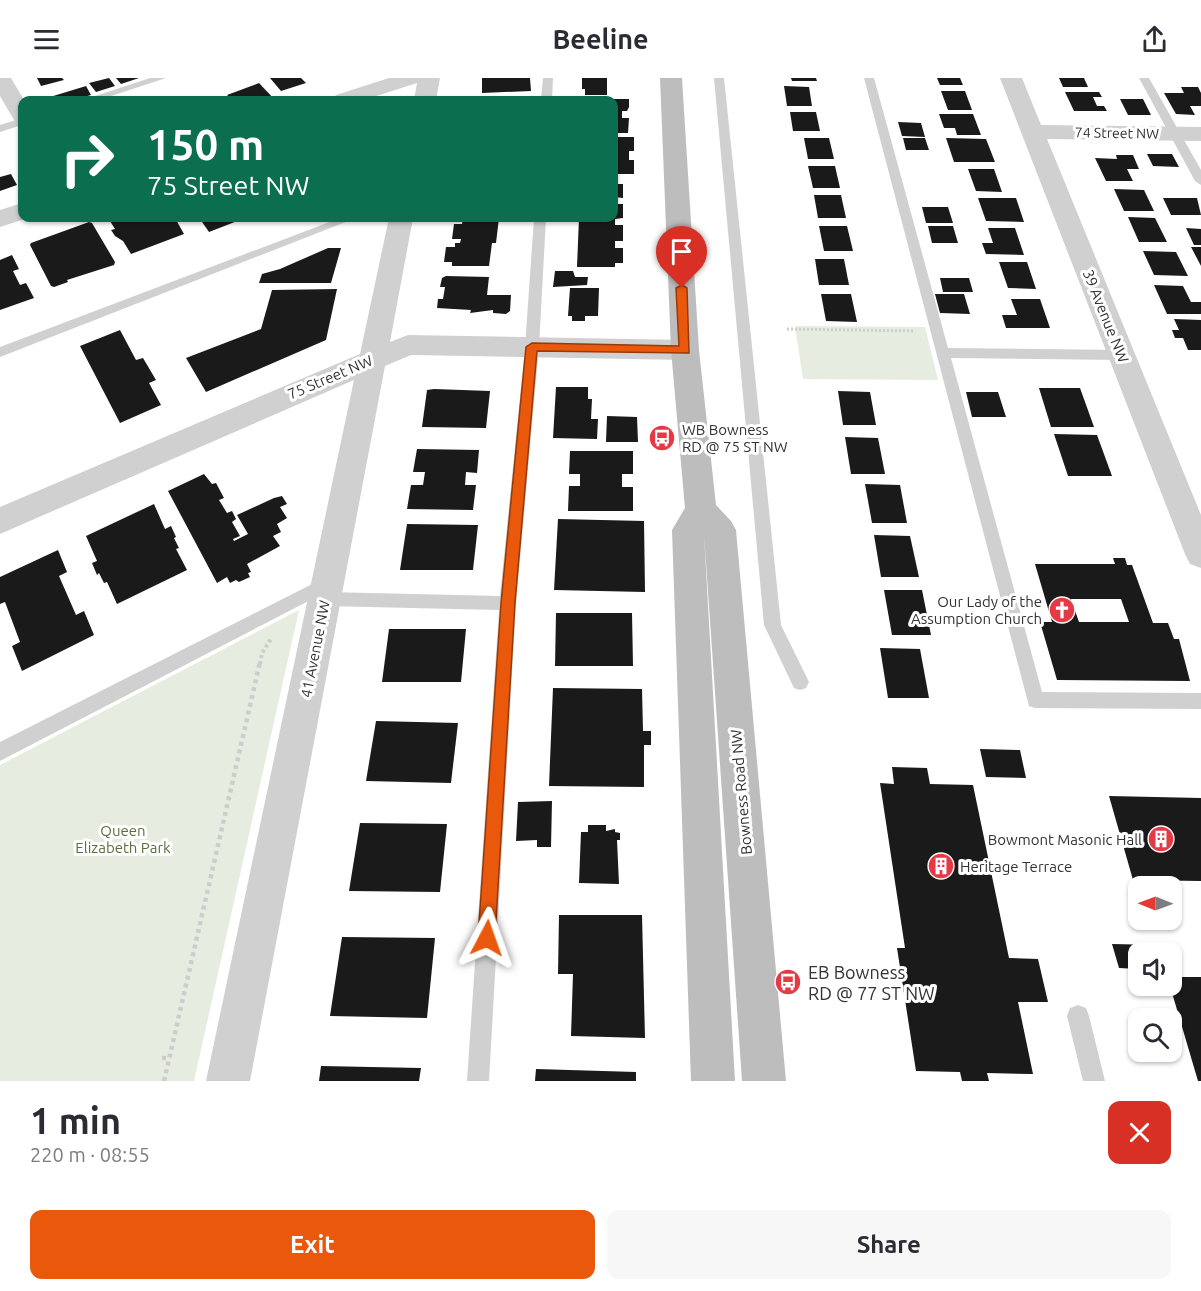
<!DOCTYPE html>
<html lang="en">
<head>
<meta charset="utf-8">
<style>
	:root { --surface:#fff; --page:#f7f7f7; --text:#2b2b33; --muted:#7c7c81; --accent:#ea580c }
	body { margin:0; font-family:Ubuntu,sans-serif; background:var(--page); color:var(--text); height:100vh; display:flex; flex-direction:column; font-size:22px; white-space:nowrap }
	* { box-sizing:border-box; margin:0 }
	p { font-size:20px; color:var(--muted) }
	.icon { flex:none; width:33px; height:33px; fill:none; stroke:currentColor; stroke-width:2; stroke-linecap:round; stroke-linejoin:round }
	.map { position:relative; height:1003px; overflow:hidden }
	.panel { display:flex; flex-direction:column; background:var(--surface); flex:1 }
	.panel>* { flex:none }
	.guide { position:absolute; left:18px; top:18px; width:600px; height:126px; border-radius:12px; box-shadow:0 2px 4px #0004; background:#0b6e4f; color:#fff; overflow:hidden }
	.needle { width:39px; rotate:271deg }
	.tools { position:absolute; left:1128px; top:798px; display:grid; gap:12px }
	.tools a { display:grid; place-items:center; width:54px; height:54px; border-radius:12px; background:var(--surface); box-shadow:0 2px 4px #0004; font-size:30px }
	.pin { position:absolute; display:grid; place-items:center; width:51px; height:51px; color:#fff; margin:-62px -26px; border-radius:50% 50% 50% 0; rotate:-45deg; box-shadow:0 0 6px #0007 }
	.pin .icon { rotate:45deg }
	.me { position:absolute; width:66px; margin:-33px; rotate:4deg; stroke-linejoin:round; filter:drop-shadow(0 0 4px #0008) }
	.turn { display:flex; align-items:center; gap:21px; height:126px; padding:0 30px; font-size:27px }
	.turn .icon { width:78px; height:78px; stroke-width:2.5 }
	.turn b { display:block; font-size:42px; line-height:51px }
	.round { display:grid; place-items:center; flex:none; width:63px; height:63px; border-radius:12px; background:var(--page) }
	.overview { display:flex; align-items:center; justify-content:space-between; height:102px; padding:0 30px }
	h1 { font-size:36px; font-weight:600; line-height:45px }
	.action { display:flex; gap:12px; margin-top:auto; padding:12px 30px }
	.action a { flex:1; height:69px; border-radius:12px; background:var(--accent); color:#fff; font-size:24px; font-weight:600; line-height:69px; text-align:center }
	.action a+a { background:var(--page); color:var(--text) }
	header { display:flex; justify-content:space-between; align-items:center; height:78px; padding:0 30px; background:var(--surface); font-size:27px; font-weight:600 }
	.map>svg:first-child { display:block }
	.green { fill:#e6ecdf }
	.building { fill:#1a1a1a; fill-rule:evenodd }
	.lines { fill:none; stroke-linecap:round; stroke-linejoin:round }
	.path-far2 { stroke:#cdcdcd; stroke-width:3; stroke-dasharray:2 2; stroke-linecap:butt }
	.path-far1 { stroke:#cdcdcd; stroke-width:4; stroke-dasharray:3 3; stroke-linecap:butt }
	.path { stroke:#cdcdcd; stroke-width:4.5; stroke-dasharray:4 4; stroke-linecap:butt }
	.lane { fill:#d0d0d0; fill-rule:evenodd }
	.street { fill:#d0d0d0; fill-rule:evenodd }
	.secondary { fill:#bdbdbd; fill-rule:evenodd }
	.route { fill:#ea580c; stroke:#983908; stroke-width:1.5 }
	.labels { text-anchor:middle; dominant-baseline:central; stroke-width:6; stroke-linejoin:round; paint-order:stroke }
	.far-street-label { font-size:14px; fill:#333; stroke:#fff }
	.street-label { font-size:15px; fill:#333; stroke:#fff }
	.poi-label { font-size:15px; fill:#333; stroke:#fff; text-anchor:start }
	.park-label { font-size:15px; fill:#56703f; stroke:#fff }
	.near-poi-label { font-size:18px; fill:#333; stroke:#fff; text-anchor:start }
</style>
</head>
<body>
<header><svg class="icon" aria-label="menu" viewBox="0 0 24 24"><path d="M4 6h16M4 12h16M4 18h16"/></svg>Beeline<svg class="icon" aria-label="share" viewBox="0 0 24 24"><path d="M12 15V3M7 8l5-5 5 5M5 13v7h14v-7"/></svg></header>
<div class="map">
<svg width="1201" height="1003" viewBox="0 0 1201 1003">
	<rect width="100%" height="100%" fill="#fff"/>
	<g class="green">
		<path d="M795 248 925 249 938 302 803 301Z"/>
		<path d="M299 532 194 1003H0V687Z"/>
	</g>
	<g class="building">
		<path d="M37 0H62L64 2 41 8Z"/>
		<path d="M109 0 115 8 96 14 89 5Z"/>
		<path d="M116 0H139L121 6Z"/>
		<path d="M270 0H301L306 5 281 13Z"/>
		<path d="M482 0H530L531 13 482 15Z"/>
		<path d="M582 0H607V17H585V11H582Z"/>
		<path d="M791 0H816L817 3H792Z"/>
		<path d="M937 0H960L963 7H940Z"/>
		<path d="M1059 0H1084L1088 9H1063Z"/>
		<path d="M259 5 275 22H232L227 17Z"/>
		<path d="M86 8 91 17 73 22H52L50 19Z"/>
		<path d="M784 8 809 9 812 28H787Z"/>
		<path d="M1181 9H1198L1201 15V28H1190L1195 37 1176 36 1164 15H1184Z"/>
		<path d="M941 13H965L972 32H948Z"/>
		<path d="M1065 14H1099L1102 19H1093L1097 28H1104L1107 33H1074Z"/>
		<path d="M473 20H517V22H472Z"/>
		<path d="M614 21H629V29L627 33H622V40H629L628 55H614Z"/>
		<path d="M1120 21H1143L1151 37H1128Z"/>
		<path d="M790 34H816L820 53H793Z"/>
		<path d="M939 36H973L981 57H957L955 50H944Z"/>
		<path d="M898 44 921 45 925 59 902 58Z"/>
		<path d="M614 59H634V73H629V82H634V96H614Z"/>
		<path d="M804 60H829L834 81H808Z"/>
		<path d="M903 60H925L929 72H906Z"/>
		<path d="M946 60 986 61 995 84H954Z"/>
		<path d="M1147 76H1172L1179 89 1153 88Z"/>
		<path d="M1116 77H1133L1139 91H1127L1133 103H1106L1095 80 1117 81Z"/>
		<path d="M808 88H835L840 110H813Z"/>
		<path d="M968 91H994L1002 114 976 113Z"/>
		<path d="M11 96 17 107 0 113V99Z"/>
		<path d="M614 106H623V120L614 119Z"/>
		<path d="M1114 111 1144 112 1154 133H1124Z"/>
		<path d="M814 117H841L846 140H818Z"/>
		<path d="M978 120H1016L1024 144 986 143Z"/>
		<path d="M1163 120H1197L1201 137H1171Z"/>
		<path d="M614 126H623V140L615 141V147H623V163H615V170H623V185H615V189H577L579 140H614Z"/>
		<path d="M922 129H948L953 145H926Z"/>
		<path d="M1128 139 1155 140 1167 164H1139Z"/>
		<path d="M108 140H175L184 156 131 176 123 163 115 158 111 152 115 151Z"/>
		<path d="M202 140H245L209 154 200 141Z"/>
		<path d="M463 140H499L496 165H492L489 188H452V184H444L446 169H455V165H460L461 161H452L454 146H462Z"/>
		<path d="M89 144 92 145 115 184 114 187 67 202 68 204 54 209 51 208 30 167 31 165Z"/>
		<path d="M819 148H847L853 173H824Z"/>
		<path d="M928 148H953L958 165H932Z"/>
		<path d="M988 150H1015L1024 177 986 176 982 165H993Z"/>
		<path d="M1186 150 1201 151V167H1194Z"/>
		<path d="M1191 169H1201V188Z"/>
		<path d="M328 170H341L331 205H259L262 196 280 191Z"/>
		<path d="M1143 173 1176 174 1188 198 1154 197Z"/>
		<path d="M12 177 19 191 13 193 20 207 26 205 34 220 0 232V182Z"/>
		<path d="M815 181H844L849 207H819Z"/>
		<path d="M999 184H1027L1036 211 1008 210Z"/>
		<path d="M555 193H573L575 199H588L587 207 553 209Z"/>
		<path d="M446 198 489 199 487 217H511L510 233 506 236 493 235V232L470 235 471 232 437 230 438 221H443L445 209H440L442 200Z"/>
		<path d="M940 200H969L973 214H943Z"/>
		<path d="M1154 207 1183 208 1191 224H1201V236H1167Z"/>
		<path d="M570 210H599L598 238H585V243H572V238H568Z"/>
		<path d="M337 211 326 262 206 314 186 280 261 251 272 212Z"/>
		<path d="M821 216H851L857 244 826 243Z"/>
		<path d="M935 216H964L970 236 940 235Z"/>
		<path d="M1011 221H1040L1050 250H1006L1002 237H1017Z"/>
		<path d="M1174 241 1201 242V272H1188L1183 260H1175L1172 252H1179Z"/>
		<path d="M120 252 136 282 143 280 156 302 149 305 161 327 120 345 80 268Z"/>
		<path d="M556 309H588V321H592L591 341H598L597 361 553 360Z"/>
		<path d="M1039 310H1080L1094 349H1051Z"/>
		<path d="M434 311 490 313 486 350 422 349 427 312Z"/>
		<path d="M838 313 870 314 876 347H843Z"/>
		<path d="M966 314H998L1006 339H972Z"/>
		<path d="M607 338 637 339 638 364H606Z"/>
		<path d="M1054 356 1097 357 1112 398H1068Z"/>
		<path d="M845 359 878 360 885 396H851Z"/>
		<path d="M417 371 479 372 477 395 466 394 465 407H476L473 432 407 431 411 407H423L425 394H413Z"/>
		<path d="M570 373H633V396H622V409H633V433H568L569 408H580V396H569Z"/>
		<path d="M204 396 212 406 216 405 224 420 219 422 227 435 232 433 236 441 232 444 240 458 233 461 234 463 248 456 237 437 274 420 282 418 287 426 280 429 287 440 277 446 281 454 273 458 280 468 247 486 251 494 248 495 250 499 239 504 236 502 230 505 227 499 217 505 168 413Z"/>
		<path d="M865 406 900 407 907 445H872Z"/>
		<path d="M154 426 165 451 171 448 176 459 174 460 179 470 176 471 187 492 117 526 107 504 104 505 99 495 97 497 92 485 97 483 86 458Z"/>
		<path d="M558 441 644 443 645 514 554 512Z"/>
		<path d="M407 446 478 447 473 492H400Z"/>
		<path d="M874 457 910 458 919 499H881Z"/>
		<path d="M58 472 67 494 59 498 76 537 84 533 94 557 22 593 12 568 20 564 5 524 0 526V499Z"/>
		<path d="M1113 480H1125L1127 487H1132L1153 545H1168L1174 561H1179L1190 603 1057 602 1040 544H1052L1035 486H1115ZM1071 521H1121L1129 544H1079Z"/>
		<path d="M884 512H922L931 557H892Z"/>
		<path d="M556 535H632L633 588H555Z"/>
		<path d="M389 551H466L461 604H382Z"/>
		<path d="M880 570 920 571 929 620H888Z"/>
		<path d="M553 610 642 611 643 653H651V667H644V709L549 708Z"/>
		<path d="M376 643 458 645 451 705 366 703Z"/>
		<path d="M980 671 1020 672 1026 700 986 699Z"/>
		<path d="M892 689 927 690 930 706 973 707 1009 880 1038 881 1048 924H1018L1033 996 987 995 989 1003H962L960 994 916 993 897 870H905L880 705 894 706Z"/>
		<path d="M1109 718 1201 720V803L1133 802Z"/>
		<path d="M552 723 551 769H537V762L516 763 518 724Z"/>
		<path d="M360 745 447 746 440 814 349 813Z"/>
		<path d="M588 747H606V753L615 751V754L620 755V762H617L619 806 579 805 581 754H588Z"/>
		<path d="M559 837H642L645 960 571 958 573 896H558Z"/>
		<path d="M342 859 435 860 427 940 330 938Z"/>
		<path d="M1112 866 1159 867 1161 874H1138V891L1119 890Z"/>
		<path d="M1172 899H1201V1003H1198L1170 908Z"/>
		<path d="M321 988 421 990 419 1003H319Z"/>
		<path d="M536 991 636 994V1003H535Z"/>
	</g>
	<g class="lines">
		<path class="path-far2" d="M787 251 915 253"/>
		<path class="path-far1" d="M260 586 262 575 272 559"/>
		<g class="path">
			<path d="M162 980H170"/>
			<path d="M164 1003 260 584"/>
		</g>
		<g class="lane">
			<path d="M150 0H166L99 22H83Z"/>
			<path d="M543 0H553L552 22H541Z"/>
			<path d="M714 0H724L781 547 809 604 806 610 800 612 794 610 764 547Z"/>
			<path d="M864 0H874L948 270 1122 272 1129 277 1122 282 951 280 1042 614 1201 615V631L1035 630 1029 628Z"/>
			<path d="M1139 0H1149L1201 92V107L1195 103Z"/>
			<path d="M22 40V47L0 54V47Z"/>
			<path d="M340 140H356L0 279V269Z"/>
			<path d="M534 140H546L539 269 516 525 489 1003H467L499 532 325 528 319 526 318 518 0 683V664L328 498 334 500 336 505 334 510 326 514 500 518 525 269Z"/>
			<path d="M1078 927 1086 930 1089 938 1105 1003H1083L1067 938 1070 930Z"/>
		</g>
		<g class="street">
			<path d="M0 0H11L24 22 22 44 14 42 0 18Z"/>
			<path d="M389 0H440L436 22H414L417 5 364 22H333L336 17Z"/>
			<path d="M1000 0H1022L1041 47 1201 49V63L1047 61 1201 437V490L1190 486 1185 476Z"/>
			<path d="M22 125V140H28L0 149V132Z"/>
			<path d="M389 140H413L390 264 408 257 685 262 695 265 699 272 695 279 685 282 411 277 385 288 250 1003H206L354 302 0 456V429L360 276Z"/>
		</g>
		<path class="secondary" d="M660 0H682L699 272 716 427 731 443 736 452 786 1003H742L704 456 735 1003H691L672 452 685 430 671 272Z"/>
	</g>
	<path class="route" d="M682 207 687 210 689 275 537 273 515 525 495 860 493 866 487 868 481 866 478 860 501 525 526 269 532 265 679 268 676 210Z"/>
	<defs>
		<symbol id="bus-disc" viewBox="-11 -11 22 22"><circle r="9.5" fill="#e63946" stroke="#fff"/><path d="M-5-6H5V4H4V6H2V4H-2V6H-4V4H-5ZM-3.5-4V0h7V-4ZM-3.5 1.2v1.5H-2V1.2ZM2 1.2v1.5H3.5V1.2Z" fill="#fff"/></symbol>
		<symbol id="church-disc" viewBox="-11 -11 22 22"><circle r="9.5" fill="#e63946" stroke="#fff"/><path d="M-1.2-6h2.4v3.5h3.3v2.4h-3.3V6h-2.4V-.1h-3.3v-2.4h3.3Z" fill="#fff"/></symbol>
		<symbol id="building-disc" viewBox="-11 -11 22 22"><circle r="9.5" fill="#e63946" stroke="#fff"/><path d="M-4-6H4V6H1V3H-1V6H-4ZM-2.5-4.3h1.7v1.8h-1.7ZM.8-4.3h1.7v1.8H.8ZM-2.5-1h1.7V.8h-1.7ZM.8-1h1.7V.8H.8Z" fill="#fff"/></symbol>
	</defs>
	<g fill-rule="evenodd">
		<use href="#bus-disc" x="647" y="345" width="30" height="30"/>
		<use href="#church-disc" x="1047" y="517" width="30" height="30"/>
		<use href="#building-disc" x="1146" y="746" width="30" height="30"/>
		<use href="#building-disc" x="926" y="773" width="30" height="30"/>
		<use href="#bus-disc" x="773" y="889" width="30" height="30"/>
	</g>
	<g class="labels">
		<g class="far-street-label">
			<text transform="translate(1117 55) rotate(1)">74 Street NW</text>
		</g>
		<g class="street-label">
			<text transform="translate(1106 238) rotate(68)">39 Avenue NW</text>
			<text transform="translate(330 299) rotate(-23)">75 Street NW</text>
			<text transform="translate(315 571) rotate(-79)">41 Avenue NW</text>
			<text transform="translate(741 714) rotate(-95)">Bowness Road NW</text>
		</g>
		<g class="poi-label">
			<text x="682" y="351">WB Bowness<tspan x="682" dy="17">RD @ 75 ST NW</tspan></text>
			<text x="1042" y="523" text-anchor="end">Our Lady of the<tspan x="1042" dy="17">Assumption Church</tspan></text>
			<text x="1142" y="761" text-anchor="end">Bowmont Masonic Hall</text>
			<text x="960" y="788">Heritage Terrace</text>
		</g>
		<g class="park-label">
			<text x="123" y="752">Queen<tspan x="123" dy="17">Elizabeth Park</tspan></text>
		</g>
		<g class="near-poi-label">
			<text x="808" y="894">EB Bowness<tspan x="808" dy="21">RD @ 77 ST NW</tspan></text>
		</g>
	</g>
</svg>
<div class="tools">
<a><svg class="needle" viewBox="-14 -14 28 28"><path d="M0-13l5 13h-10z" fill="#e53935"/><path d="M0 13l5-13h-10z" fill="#7c7c81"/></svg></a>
<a><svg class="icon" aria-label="sound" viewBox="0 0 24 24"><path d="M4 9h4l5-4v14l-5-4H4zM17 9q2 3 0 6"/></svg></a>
<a><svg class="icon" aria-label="search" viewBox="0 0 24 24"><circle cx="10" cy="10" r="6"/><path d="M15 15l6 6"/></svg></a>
</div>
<div class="pin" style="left:682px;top:210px;background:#d93025"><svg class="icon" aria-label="arrive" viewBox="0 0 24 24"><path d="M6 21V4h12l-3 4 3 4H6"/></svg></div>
<svg class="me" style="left:487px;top:860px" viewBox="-20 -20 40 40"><path d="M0-17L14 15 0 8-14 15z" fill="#ea580c" stroke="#fff" stroke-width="4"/></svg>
<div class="guide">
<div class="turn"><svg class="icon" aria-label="right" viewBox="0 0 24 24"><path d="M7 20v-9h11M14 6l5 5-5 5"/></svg><div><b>150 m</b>75 Street NW</div></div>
</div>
</div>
<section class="panel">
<div class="overview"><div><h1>1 min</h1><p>220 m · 08:55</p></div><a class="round" style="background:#d93025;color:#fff"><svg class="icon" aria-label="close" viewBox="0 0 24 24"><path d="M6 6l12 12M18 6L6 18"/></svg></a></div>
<div class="action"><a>Exit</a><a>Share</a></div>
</section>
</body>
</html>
